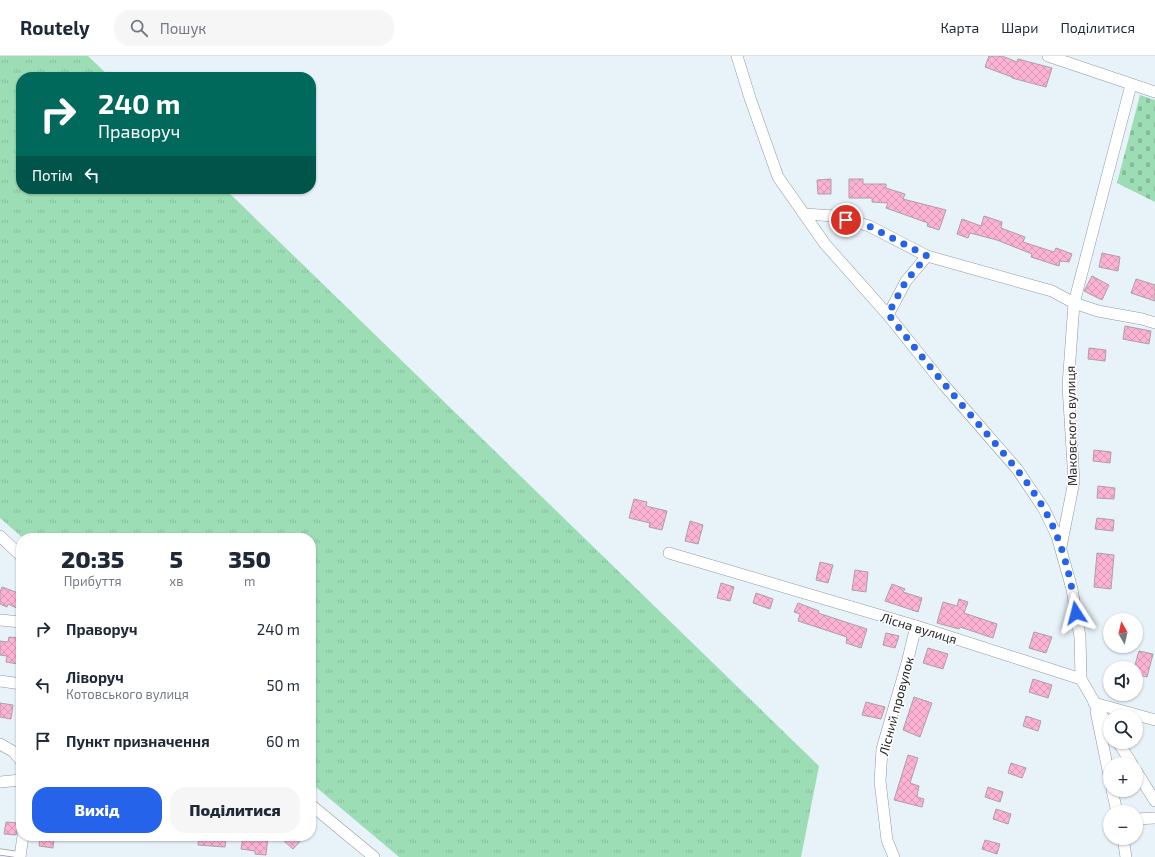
<!DOCTYPE html>
<html lang="uk">
<head>
<meta charset="utf-8">
<style>
	:root { --surface:#fff; --page:#f6f6f7; --text:#1f2937; --muted:#747a83; --line:#e0e1e3; --accent:#2563eb }
	body { margin:0; font-family:"Exo 2",sans-serif; background:var(--page); color:var(--text); height:100vh; display:flex; flex-direction:column; font-size:15px; white-space:nowrap }
	* { box-sizing:border-box; margin:0 }
	p { font-size:13px; color:var(--muted) }
	.icon { flex:none; width:22px; height:22px; fill:none; stroke:currentColor; stroke-width:2; stroke-linecap:round; stroke-linejoin:round }
	.map { position:relative; flex:1; overflow:hidden }
	.sheet { position:absolute; left:16px; top:477px; width:300px; height:308px; display:flex; flex-direction:column; background:var(--surface); border-radius:16px; box-shadow:0 1px 3px #0004 }
	.sheet>* { flex:none }
	.guide { position:absolute; left:16px; top:16px; width:300px; height:122px; border-radius:16px; box-shadow:0 1px 3px #0004; background:#00695c; color:#fff; overflow:hidden }
	.needle { width:26px; rotate:352deg }
	.fabs { position:absolute; left:1103px; top:557px; display:grid; gap:8px }
	.fabs a { display:grid; place-items:center; width:40px; height:40px; border-radius:50%; background:var(--surface); box-shadow:0 1px 3px #0004; font-size:20px }
	.pin { position:absolute; display:grid; place-items:center; width:34px; height:34px; color:#fff; margin:-17px; border:2px solid #fff; border-radius:50%; box-shadow:0 1px 4px #0007 }
	.me { position:absolute; width:44px; margin:-22px; rotate:351deg; stroke-linejoin:round; filter:drop-shadow(0 0 3px #0008) }
	.turn { display:flex; align-items:center; gap:14px; height:84px; padding:0 16px; font-size:18px }
	.turn .icon { width:52px; height:52px; stroke-width:2.5 }
	.turn b { display:block; font-size:28px; line-height:34px }
	.then { display:flex; align-items:center; height:38px; padding:0 16px; background:#0003; gap:8px; font-size:15px }
	.eta { display:flex; justify-content:space-evenly; align-items:center; height:68px; text-align:center }
	.eta b { font-size:24px; font-weight:800; line-height:28px }
	.button { display:flex; gap:8px; margin-top:auto; padding:8px 16px }
	.button a { flex:1; height:46px; border-radius:16px; background:var(--accent); color:#fff; font-size:16px; font-weight:800; line-height:46px; text-align:center }
	.button a+a { background:var(--page); color:var(--text) }
	ul { padding:0; list-style:none }
	li { display:flex; align-items:center; gap:12px; height:56px; padding:0 16px }
	li div { flex:1 }
	li b { display:block; font-size:15px }
	li em { font-style:normal }
	header { display:flex; align-items:center; gap:24px; box-sizing:border-box; height:56px; padding:0 20px; background:var(--surface); border-bottom:1px solid var(--line) }
	header strong { font-size:19px }
	nav { display:flex; gap:22px; margin-inline-start:auto; font-size:14px }
	.search { width:280px; height:36px; background:var(--page); display:flex; align-items:center; gap:10px; box-sizing:border-box; padding:0 14px; border-radius:16px; color:var(--muted); font-size:15px }
	.map>svg:first-child { display:block }
	.cemetery { fill:url(#cemetery-stones) }
	.park { fill:url(#park-tufts) }
	.building { fill:url(#building-cross-hatch); stroke:#aca0a5 }
	.lines { fill:none; stroke-linecap:round; stroke-linejoin:round }
	.service-casing { stroke:#9099a0; stroke-width:7 }
	.minor-casing { stroke:#9099a0; stroke-width:12 }
	.service { stroke:#fff; stroke-width:5.5 }
	.minor { stroke:#fff; stroke-width:11 }
	.route { stroke:#2563eb; stroke-width:7; stroke-dasharray:0 12.6 }
	.labels { text-anchor:middle; dominant-baseline:central; stroke-width:3; stroke-linejoin:round; paint-order:stroke }
	.street-label { font-size:13px; fill:#1e2225; stroke:#fff }
</style>
</head>
<body>
<header>
<strong>Routely</strong>
<div class="search"><svg class="icon" aria-label="search" viewBox="0 0 24 24"><circle cx="10" cy="10" r="6"/><path d="M15 15l6 6"/></svg>Пошук</div>
<nav><a>Карта</a><a>Шари</a><a>Поділитися</a></nav>
</header>
<div class="map">
<svg width="1155" height="801" viewBox="0 0 1155 801">
	<defs>
		<pattern id="cemetery-stones" width="16" height="16" patternUnits="userSpaceOnUse"><rect width="16" height="16" fill="#9dddb6"/><path d="M2 7V4a2 2 0 0 1 4 0v3zM10 15v-3a2 2 0 0 1 4 0v3z" fill="#87bd9c"/></pattern>
		<pattern id="park-tufts" width="24" height="20" patternUnits="userSpaceOnUse"><rect width="24" height="20" fill="#9dddb6"/><path d="M3 7l-1-3M5 7V3M7 7l1-3M15 17l-1-3M17 17v-4M19 17l1-3" fill="none" stroke="#87bd9c"/></pattern>
		<pattern id="building-cross-hatch" width="8" height="8" patternUnits="userSpaceOnUse"><rect width="8" height="8" fill="#fbb2d3"/><path d="M0 0l8 8M0 8l8-8" fill="none" stroke="#d799b5"/></pattern>
	</defs>
	<rect width="100%" height="100%" fill="#e8f2f9"/>
	<path class="cemetery" d="M1140 39 1155 44V146L1117 127Z"/>
	<path class="park" d="M0 0H88L110 21H21V133H225L819 710 801 801H399L311 727V482H23L0 462Z"/>
	<g class="building">
		<path d="M989 0H1002L1017 6 1018 3 1052 12 1046 31 1012 22V21L985 11Z"/>
		<path d="M831 123V138H818L817 124Z"/>
		<path d="M849 123H863V128H886V132L905 138 903 143 946 154 939 174 927 170 928 167 886 152 888 147 872 146V142H849Z"/>
		<path d="M984 160 1002 166 1001 172 1025 181 1023 186 1054 196 1056 192 1072 198 1069 206 1060 205 1059 210 1031 201 1032 198 997 184 970 177 968 182 957 178 962 163 981 170Z"/>
		<path d="M1102 197 1120 201 1118 215 1099 211Z"/>
		<path d="M1092 220 1109 229 1102 244 1084 235Z"/>
		<path d="M1136 223 1155 229V245L1131 237Z"/>
		<path d="M1125 270 1151 275 1149 288 1123 283Z"/>
		<path d="M1089 292 1106 294 1105 305 1088 303Z"/>
		<path d="M1094 394 1111 396 1110 407 1093 405Z"/>
		<path d="M1098 430 1115 432 1114 443 1097 442Z"/>
		<path d="M634 443 647 446 646 450 667 455 662 474 649 471 650 467 629 462Z"/>
		<path d="M1097 462 1114 464 1113 475 1095 473Z"/>
		<path d="M690 465 703 469 698 488 685 485Z"/>
		<path d="M1097 497 1114 499 1111 533 1094 531Z"/>
		<path d="M820 506 833 509 828 527 816 524Z"/>
		<path d="M855 514 868 516 866 536 852 534Z"/>
		<path d="M721 527 734 531 730 545 717 542Z"/>
		<path d="M892 528 905 533 903 536 922 542 918 556 885 545Z"/>
		<path d="M2 531 21 538V554L8 548 7 551 0 548V536Z"/>
		<path d="M756 537 773 543 770 553 753 547Z"/>
		<path d="M959 543 968 546 964 557 997 568 993 582 960 571 959 573 937 567 943 546 957 550Z"/>
		<path d="M798 547 819 555 818 557 867 573 861 592 846 587 847 581 798 565 800 558 794 556Z"/>
		<path d="M1034 576 1052 581 1046 597 1029 592Z"/>
		<path d="M886 577 899 580 895 592 883 589Z"/>
		<path d="M9 581 21 582 18 608 6 606 7 600 0 599V585L8 586Z"/>
		<path d="M928 592 948 598 943 613 923 607Z"/>
		<path d="M1139 595 1153 598 1147 621 1136 618V612H1134Z"/>
		<path d="M1033 623 1052 629 1048 642 1029 636Z"/>
		<path d="M914 641 932 647 920 681 903 674Z"/>
		<path d="M866 646 885 651 881 663 862 659Z"/>
		<path d="M0 647 13 649 11 663 0 661Z"/>
		<path d="M1026 660 1041 665 1038 675 1023 670Z"/>
		<path d="M908 699 918 702 910 727 919 730 917 741 924 743 922 751 894 744Z"/>
		<path d="M1011 707 1026 712 1022 722 1008 717Z"/>
		<path d="M988 731 1003 736 1000 746 985 741Z"/>
		<path d="M996 753 1011 758 1008 768 993 763Z"/>
		<path d="M6 766 19 767 16 779 4 778Z"/>
		<path d="M40 780H54L53 792 39 790Z"/>
		<path d="M199 780H226L225 791 198 789Z"/>
		<path d="M243 780H268L266 799 255 798V795L241 793Z"/>
		<path d="M289 780H305L293 793 284 785Z"/>
		<path d="M985 784 1000 788 997 798 982 793Z"/>
	</g>
	<g class="lines">
		<defs>
			<path id="service" d="M0 796 21 799"/>
			<g id="minor">
				<path d="M737 0 750 42 778 121 825 188 888 259 944 329 1017 413 1044 453 1057 480 1072 533 1080 581 1081 623"/>
				<path d="M1048 0 1155 36"/>
				<path d="M804 158 835 160 869 170 927 200 1052 235 1074 247 1098 255 1142 263 1155 267"/>
				<path d="M888 259 906 225 927 200"/>
				<path d="M0 480 21 500"/>
				<path d="M1061 491 1074 425 1068 330 1074 247 1131 29"/>
				<path d="M669 497 916 570 1081 623 1110 673"/>
				<path d="M0 564 21 566"/>
				<path d="M0 625 21 628"/>
				<path d="M1094 647 1155 664"/>
				<path d="M1096 655 1110 724"/>
				<path d="M1118 686 1132 708"/>
				<path d="M0 688 14 696 21 705"/>
				<path d="M1136 715 1155 745"/>
				<path d="M0 726 21 724"/>
				<path d="M1112 734 1117 756"/>
				<path d="M311 749 374 801"/>
				<path d="M1136 763 1155 762"/>
				<path d="M1123 782 1126 801"/>
				<path d="M20 801 23 780"/>
				<path d="M894 801 887 784 880 725 882 693 907 607 916 570"/>
			</g>
		</defs>
		<use href="#service" class="service-casing"/>
		<use href="#minor" class="minor-casing"/>
		<use href="#service" class="service"/>
		<use href="#minor" class="minor"/>
	</g>
	<g class="lines">
		<path class="route" d="M846 164 869 170 927 200 906 225 888 258C915 292 941 325 969 357 995 388 1024 418 1044 453 1062 484 1071 522 1076 557"/>
	</g>
	<g class="labels">
		<g class="street-label">
			<text transform="translate(1071 370) rotate(-91)">Маковского вулиця</text>
			<text transform="translate(919 572) rotate(17)">Лісна вулиця</text>
			<text transform="translate(896 650) rotate(-75)">Лісний провулок</text>
		</g>
	</g>
</svg>
<div class="fabs">
<a><svg class="needle" viewBox="-14 -14 28 28"><path d="M0-13l5 13h-10z" fill="#e53935"/><path d="M0 13l5-13h-10z" fill="#747a83"/></svg></a>
<a><svg class="icon" aria-label="sound" viewBox="0 0 24 24"><path d="M4 9h4l5-4v14l-5-4H4zM17 9q2 3 0 6"/></svg></a>
<a><svg class="icon" aria-label="search" viewBox="0 0 24 24"><circle cx="10" cy="10" r="6"/><path d="M15 15l6 6"/></svg></a>
<a>+</a>
<a>−</a>
</div>
<div class="pin" style="left:846px;top:164px;background:#d93025"><svg class="icon" aria-label="arrive" viewBox="0 0 24 24"><path d="M6 21V4h12l-3 4 3 4H6"/></svg></div>
<svg class="me" style="left:1076px;top:557px" viewBox="-20 -20 40 40"><path d="M0-17L14 15 0 8-14 15z" fill="#2563eb" stroke="#fff" stroke-width="4"/></svg>
<div class="guide">
<div class="turn"><svg class="icon" aria-label="right" viewBox="0 0 24 24"><path d="M7 20v-9h11M14 6l5 5-5 5"/></svg><div><b>240 m</b>Праворуч</div></div>
<div class="then">Потім<svg class="icon" aria-label="left" viewBox="0 0 24 24"><path d="M17 20v-9H6M10 6l-5 5 5 5"/></svg></div>
</div>
<section class="sheet">
<div class="eta">
<div><b>20:35</b><p>Прибуття</p></div>
<div><b>5</b><p>хв</p></div>
<div><b>350</b><p>m</p></div>
</div>
<ul>
<li><svg class="icon" aria-label="right" viewBox="0 0 24 24"><path d="M7 20v-9h11M14 6l5 5-5 5"/></svg><div><b>Праворуч</b></div><em>240 m</em></li>
<li><svg class="icon" aria-label="left" viewBox="0 0 24 24"><path d="M17 20v-9H6M10 6l-5 5 5 5"/></svg><div><b>Ліворуч</b><p>Котовського вулиця</p></div><em>50 m</em></li>
<li><svg class="icon" aria-label="arrive" viewBox="0 0 24 24"><path d="M6 21V4h12l-3 4 3 4H6"/></svg><div><b>Пункт призначення</b></div><em>60 m</em></li>
</ul>
<div class="button"><a>Вихід</a><a>Поділитися</a></div>
</section>
</div>
</body>
</html>
